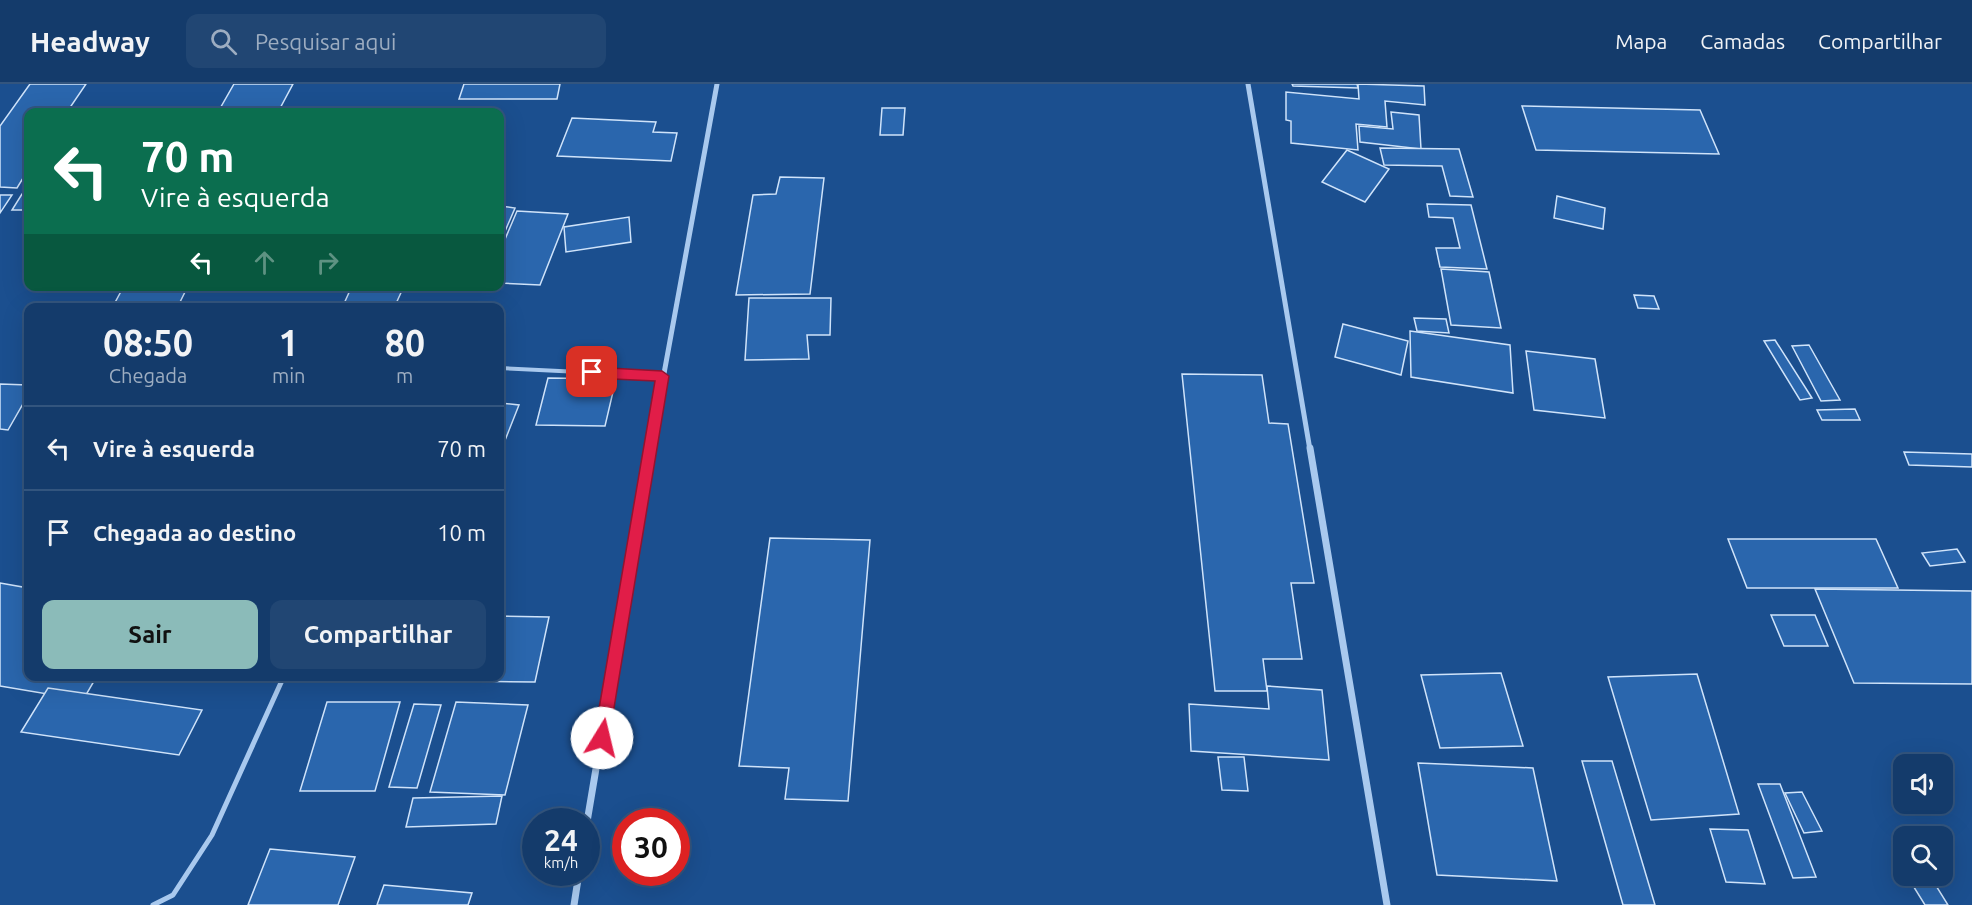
<!DOCTYPE html>
<html lang="pt">
<head>
<meta charset="utf-8">
<style>
	:root { --surface:#143b6b; --page:#214673; --text:#f1f3f6; --muted:#9dadc1; --line:#33557e; --accent:#8bbbb9 }
	body { margin:0; font-family:Ubuntu,sans-serif; background:var(--page); color:var(--text); height:100vh; display:flex; flex-direction:column; font-size:22px; white-space:nowrap }
	* { box-sizing:border-box; margin:0 }
	p { font-size:20px; color:var(--muted) }
	.icon { flex:none; width:33px; height:33px; fill:none; stroke:currentColor; stroke-width:2; stroke-linecap:round; stroke-linejoin:round }
	.map { position:relative; flex:1; overflow:hidden }
	.sheet { position:absolute; left:24px; top:219px; width:480px; height:378px; display:flex; flex-direction:column; background:var(--surface); border-radius:12px; box-shadow:0 6px 24px #0002,0 0 0 2px var(--line) }
	.sheet>* { flex:none }
	.hud { position:absolute; left:24px; top:24px; width:480px; height:183px; border-radius:12px; box-shadow:0 6px 24px #0002,0 0 0 2px var(--line); background:#0b6e4f; color:#fff; overflow:hidden }
	.buttons { position:absolute; left:1893px; top:670px; display:grid; gap:12px }
	.buttons a { display:grid; place-items:center; width:60px; height:60px; border-radius:12px; background:var(--surface); box-shadow:0 6px 24px #0002,0 0 0 2px var(--line); font-size:30px }
	.speed { position:absolute; left:522px; top:724px; display:flex; gap:12px; font-size:30px; font-weight:700; text-align:center }
	.speed>* { display:grid; place-content:center; width:78px; height:78px; border-radius:50%; background:var(--surface); box-shadow:0 6px 24px #0002,0 0 0 2px var(--line); line-height:1 }
	.speed small { font-size:15px; font-weight:400 }
	.speed .limit { border:9px solid #d22; background:#fff; color:#111 }
	.pin { position:absolute; display:grid; place-items:center; width:51px; height:51px; color:#fff; margin:-26px; border-radius:12px; box-shadow:0 3px 9px #0006 }
	.me { position:absolute; width:66px; margin:-33px; rotate:9deg; stroke-linejoin:round; filter:drop-shadow(0 0 4px #0008) }
	.turn { display:flex; align-items:center; gap:21px; height:126px; padding:0 18px; font-size:27px }
	.turn .icon { width:78px; height:78px; stroke-width:2.5 }
	.turn b { display:block; font-size:42px; line-height:51px }
	.lanes { display:flex; align-items:center; height:57px; padding:0 18px; background:#0003; justify-content:center; gap:30px; direction:ltr }
	.lanes .off { opacity:.35 }
	.eta { display:flex; justify-content:space-evenly; align-items:center; height:102px; text-align:center }
	.eta b { font-size:36px; font-weight:700; line-height:42px }
	.cta { display:flex; gap:12px; margin-top:auto; padding:12px 18px }
	.cta a { flex:1; height:69px; border-radius:12px; background:var(--accent); color:#111; font-size:24px; font-weight:700; line-height:69px; text-align:center }
	.cta a+a { background:var(--page); color:var(--text) }
	ul { padding:0; list-style:none }
	li { display:flex; align-items:center; gap:18px; height:84px; padding:0 18px; border-top:2px solid var(--line) }
	li div { flex:1 }
	li b { display:block; font-size:22px }
	li em { font-style:normal }
	header { display:flex; align-items:center; gap:36px; box-sizing:border-box; height:84px; padding:0 30px; background:var(--surface); border-bottom:2px solid var(--line) }
	header strong { font-size:28px }
	nav { display:flex; gap:33px; margin-inline-start:auto; font-size:21px }
	.search { width:420px; height:54px; background:var(--page); display:flex; align-items:center; gap:15px; box-sizing:border-box; padding:0 21px; border-radius:12px; color:var(--muted); font-size:22px }
	.map>svg:first-child { display:block }
	.building { fill:#2a66ad; stroke:#cfe3fa; stroke-width:1.5 }
	.lines { fill:none; stroke-linecap:round; stroke-linejoin:round }
	.service-far1 { stroke:#a9c9ee; stroke-width:4 }
	.service { stroke:#a9c9ee; stroke-width:5 }
	.minor-far1 { stroke:#a9c9ee; stroke-width:5 }
	.minor { stroke:#a9c9ee; stroke-width:7 }
	.route { fill:#e11d48; stroke:#92132f; stroke-width:1.5 }
</style>
</head>
<body>
<header>
<strong>Headway</strong>
<div class="search"><svg class="icon" aria-label="search" viewBox="0 0 24 24"><circle cx="10" cy="10" r="6"/><path d="M15 15l6 6"/></svg>Pesquisar aqui</div>
<nav><a>Mapa</a><a>Camadas</a><a>Compartilhar</a></nav>
</header>
<div class="map">
<svg width="1972" height="821" viewBox="0 0 1972 821">
	<rect width="100%" height="100%" fill="#1b4f8f"/>
	<g class="building">
		<path d="M30 0H86L67 28H28V86L17 104 0 103V42Z"/>
		<path d="M234 0H293L278 28H218Z"/>
		<path d="M464 0H560L557 15H459Z"/>
		<path d="M1292 0H1357L1358 4 1293 2Z"/>
		<path d="M1358 0 1424 2 1425 21 1385 17 1387 43 1356 40 1358 66 1291 59V37L1286 36V8L1359 15Z"/>
		<path d="M1522 22 1700 26 1719 70 1536 66Z"/>
		<path d="M882 24H905L903 51H880Z"/>
		<path d="M1391 28 1419 31 1421 65 1360 58 1359 42 1393 45Z"/>
		<path d="M572 34 656 38 653 48 677 49 671 77 557 72Z"/>
		<path d="M1380 64 1459 65 1473 113 1450 112 1442 82 1384 81Z"/>
		<path d="M1347 66 1389 85 1365 118 1322 98Z"/>
		<path d="M780 93 824 94 810 210 736 211 753 111 776 110Z"/>
		<path d="M22 110H28V126H12Z"/>
		<path d="M0 111H12L0 129Z"/>
		<path d="M1557 112 1605 124 1603 145 1554 134Z"/>
		<path d="M1427 120 1471 121 1487 185 1440 183 1436 164H1460L1453 134 1429 133Z"/>
		<path d="M500 122 515 124 500 159Z"/>
		<path d="M517 127 568 130 540 201 500 199V167Z"/>
		<path d="M629 133 631 158 566 168 564 143Z"/>
		<path d="M1441 185 1489 188 1501 244 1451 241Z"/>
		<path d="M124 202H188L177 224H112Z"/>
		<path d="M352 202H404L394 224H342Z"/>
		<path d="M1634 211 1654 212 1659 225 1638 224Z"/>
		<path d="M749 214H831L830 251H807L809 275 745 276Z"/>
		<path d="M1414 234 1446 235 1449 249 1417 247Z"/>
		<path d="M1343 240 1408 257 1401 291 1335 273Z"/>
		<path d="M1410 247 1510 261 1513 309 1411 293Z"/>
		<path d="M1775 256 1812 314 1800 316 1764 257Z"/>
		<path d="M1809 261 1840 316 1821 317 1792 262Z"/>
		<path d="M1526 267 1595 275 1605 334 1534 326Z"/>
		<path d="M1182 290 1262 291 1269 339 1288 340 1314 499H1291L1302 575H1263L1267 607H1215Z"/>
		<path d="M548 294 616 295 605 342 536 341Z"/>
		<path d="M0 300 28 301V311L8 346 0 345Z"/>
		<path d="M500 319 519 321 500 369Z"/>
		<path d="M1855 325 1860 336H1822L1817 326Z"/>
		<path d="M1904 368 1972 370V383L1909 381Z"/>
		<path d="M770 454 870 456 848 717 785 715 789 684 739 682Z"/>
		<path d="M1728 455H1876L1898 504H1747Z"/>
		<path d="M1957 465 1965 478 1930 482 1922 469Z"/>
		<path d="M0 499 28 504V592H97L83 616 0 602Z"/>
		<path d="M1815 505 1972 507V600L1854 599Z"/>
		<path d="M1771 531H1815L1828 562H1784Z"/>
		<path d="M500 532 549 533 535 598 462 597 464 592H500Z"/>
		<path d="M1501 589 1523 662 1440 664 1421 591Z"/>
		<path d="M1697 590 1739 730 1651 736 1608 593Z"/>
		<path d="M1267 602 1322 606 1329 676 1191 667 1189 620 1269 625Z"/>
		<path d="M48 604 202 626 179 671 21 648Z"/>
		<path d="M327 618H400L375 707H300Z"/>
		<path d="M456 618 528 621 505 711 430 708Z"/>
		<path d="M414 620 441 621 417 704 389 703Z"/>
		<path d="M1218 673H1244L1248 707 1222 706Z"/>
		<path d="M1582 677H1612L1655 821H1623Z"/>
		<path d="M1418 679 1533 684 1557 797 1437 791Z"/>
		<path d="M1758 700H1780L1816 793 1793 794Z"/>
		<path d="M1802 708 1822 747 1804 749 1785 709Z"/>
		<path d="M502 712 496 740 406 743 413 714Z"/>
		<path d="M1710 745 1748 746 1765 800 1726 798Z"/>
		<path d="M270 765 355 773 338 821H248Z"/>
		<path d="M1907 792H1930L1948 821H1925Z"/>
		<path d="M384 801 472 809 468 821H377Z"/>
	</g>
	<g class="lines">
		<path class="service-far1" d="M500 284 662 292"/>
		<path class="service" d="M153 821 173 811 212 751 284 592"/>
		<g class="minor-far1">
			<path d="M1248 0 1310 366"/>
			<path d="M650 366 717 0"/>
		</g>
		<g class="minor">
			<path d="M1310 364 1387 821"/>
			<path d="M586 744 650 364"/>
			<path d="M574 821 579 789"/>
		</g>
	</g>
	<path class="route" d="M592 283 662 287 669 292 609 654 607 659 602 661 596 659 594 654 655 297 592 294 586 288Z"/>
</svg>
<div class="buttons">
<a><svg class="icon" aria-label="sound" viewBox="0 0 24 24"><path d="M4 9h4l5-4v14l-5-4H4zM17 9q2 3 0 6"/></svg></a>
<a><svg class="icon" aria-label="search" viewBox="0 0 24 24"><circle cx="10" cy="10" r="6"/><path d="M15 15l6 6"/></svg></a>
</div>
<div class="speed"><div>24<small>km/h</small></div><div class="limit">30</div></div>
<div class="pin" style="left:592px;top:288px;background:#d93025"><svg class="icon" aria-label="arrive" viewBox="0 0 24 24"><path d="M6 21V4h12l-3 4 3 4H6"/></svg></div>
<svg class="me" style="left:602px;top:654px" viewBox="-20 -20 40 40"><circle r="19" fill="#fff"/><path d="M0-13L10 11 0 6-10 11z" fill="#e11d48"/></svg>
<div class="hud">
<div class="turn"><svg class="icon" aria-label="left" viewBox="0 0 24 24"><path d="M17 20v-9H6M10 6l-5 5 5 5"/></svg><div><b>70 m</b>Vire à esquerda</div></div>
<div class="lanes"><svg class="icon" aria-label="left" viewBox="0 0 24 24"><path d="M17 20v-9H6M10 6l-5 5 5 5"/></svg><svg class="icon off" aria-label="ahead" viewBox="0 0 24 24"><path d="M12 20V5M6 11l6-6 6 6"/></svg><svg class="icon off" aria-label="right" viewBox="0 0 24 24"><path d="M7 20v-9h11M14 6l5 5-5 5"/></svg></div>
</div>
<section class="sheet">
<div class="eta">
<div><b>08:50</b><p>Chegada</p></div>
<div><b>1</b><p>min</p></div>
<div><b>80</b><p>m</p></div>
</div>
<ul>
<li><svg class="icon" aria-label="left" viewBox="0 0 24 24"><path d="M17 20v-9H6M10 6l-5 5 5 5"/></svg><div><b>Vire à esquerda</b></div><em>70 m</em></li>
<li><svg class="icon" aria-label="arrive" viewBox="0 0 24 24"><path d="M6 21V4h12l-3 4 3 4H6"/></svg><div><b>Chegada ao destino</b></div><em>10 m</em></li>
</ul>
<div class="cta"><a>Sair</a><a>Compartilhar</a></div>
</section>
</div>
</body>
</html>
